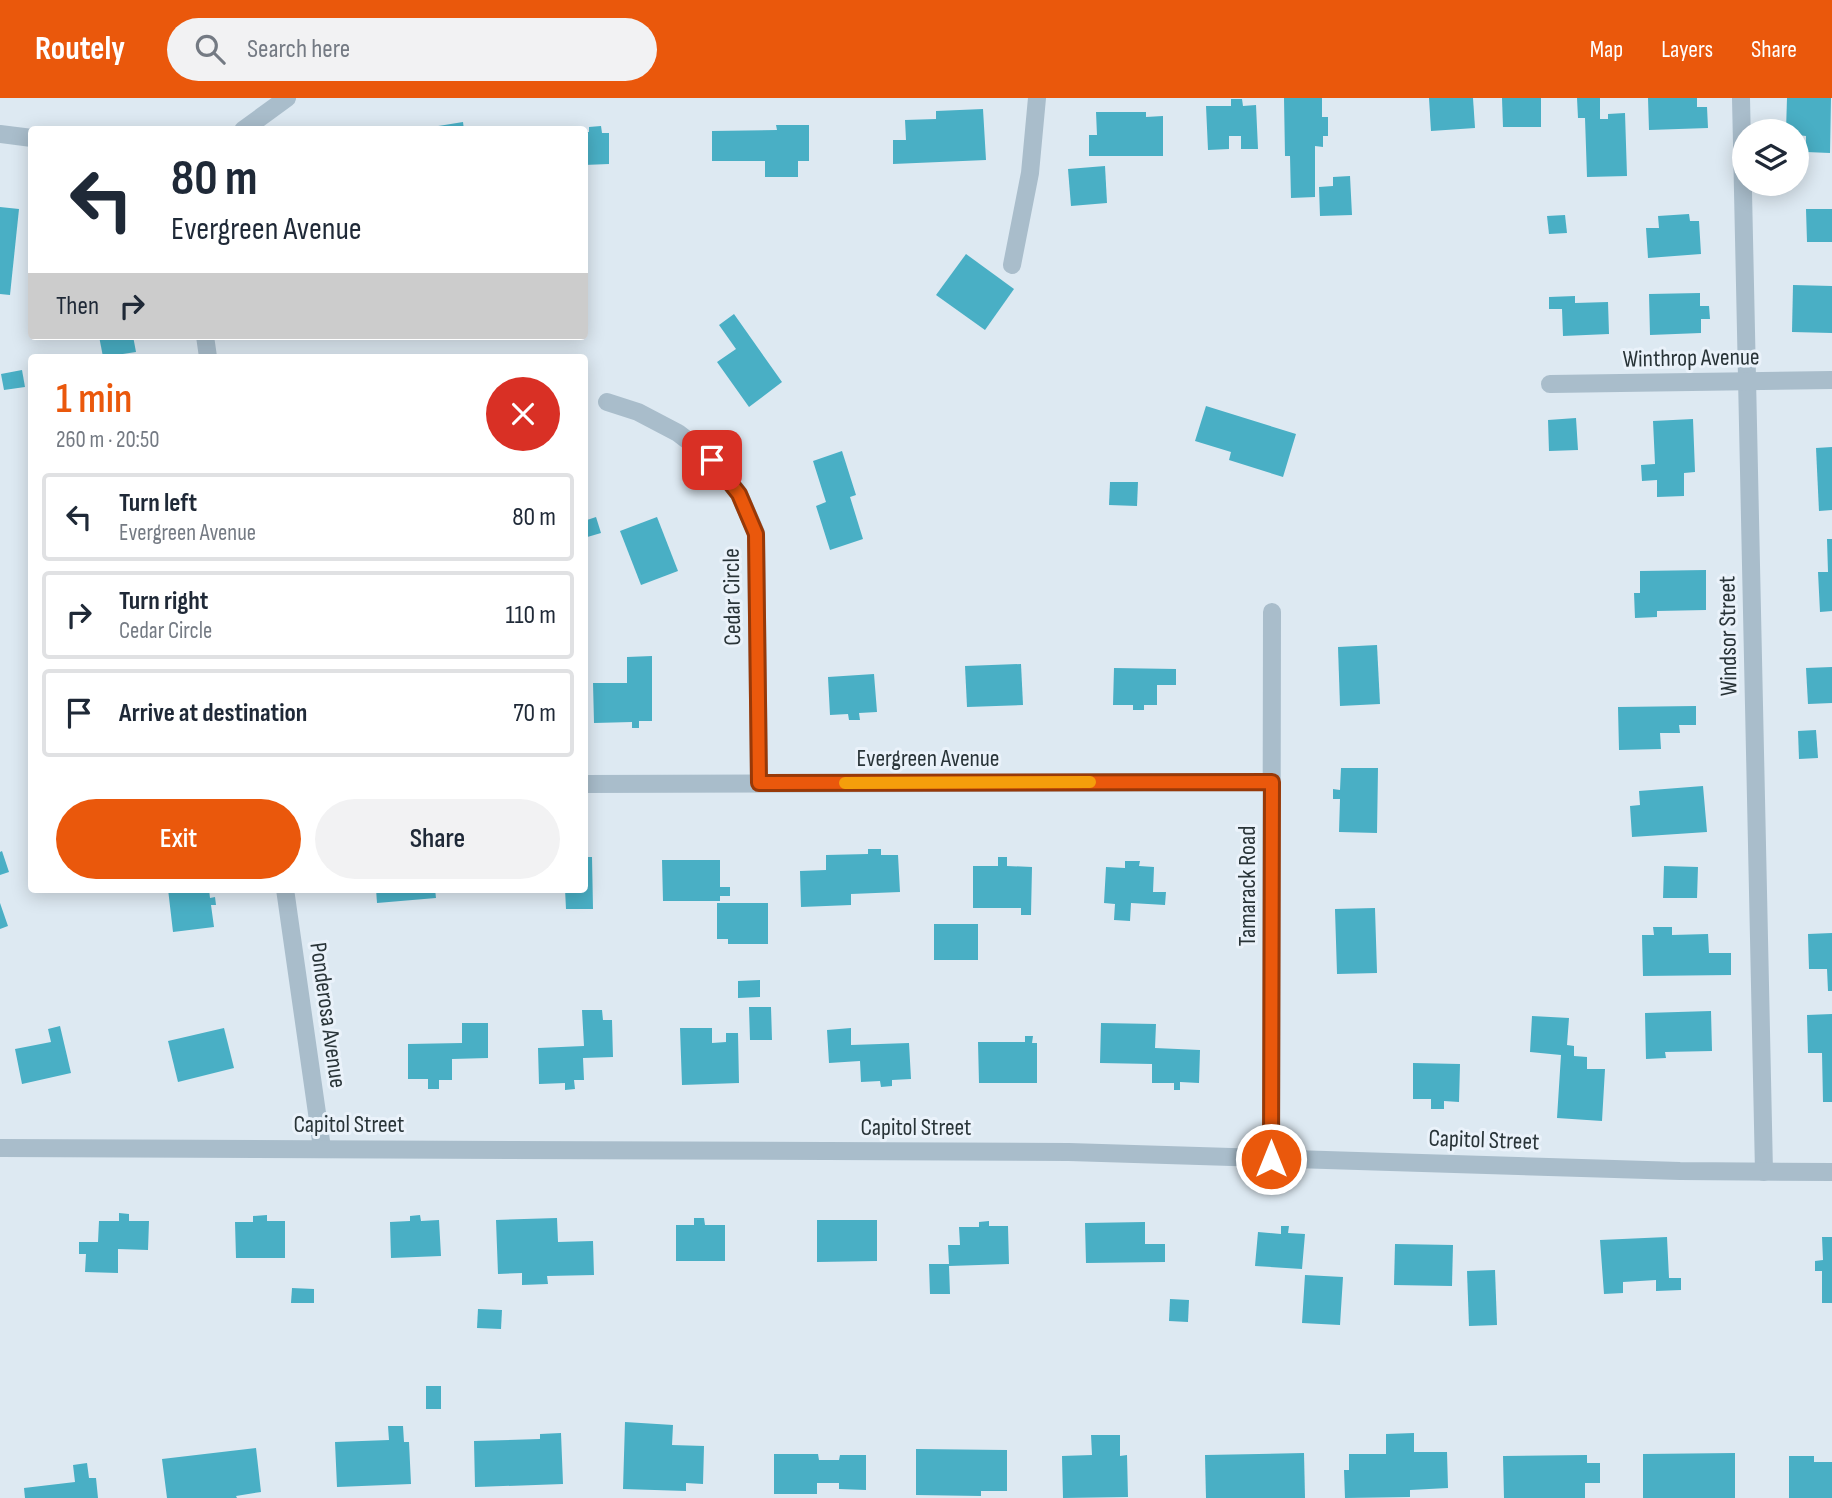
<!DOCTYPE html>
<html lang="en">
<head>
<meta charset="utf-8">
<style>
	:root { --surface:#fff; --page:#f2f2f3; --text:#1f2937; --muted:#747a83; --line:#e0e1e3; --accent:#ea580c }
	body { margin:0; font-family:"Sofia Sans Condensed",sans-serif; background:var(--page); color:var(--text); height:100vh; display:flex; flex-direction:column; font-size:26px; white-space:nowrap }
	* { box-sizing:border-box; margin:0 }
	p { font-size:23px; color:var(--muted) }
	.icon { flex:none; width:38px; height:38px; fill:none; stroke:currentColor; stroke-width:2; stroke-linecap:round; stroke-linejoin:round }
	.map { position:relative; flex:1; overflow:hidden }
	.details { position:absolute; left:28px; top:256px; width:560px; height:539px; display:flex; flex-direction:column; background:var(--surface); border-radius:7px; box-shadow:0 4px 18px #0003 }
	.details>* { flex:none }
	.guide { position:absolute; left:28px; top:28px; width:560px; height:214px; border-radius:7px; box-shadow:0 4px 18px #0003; background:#fff; color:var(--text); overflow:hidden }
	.tools { position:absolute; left:1732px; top:21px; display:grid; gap:14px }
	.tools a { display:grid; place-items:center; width:77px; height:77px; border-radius:50%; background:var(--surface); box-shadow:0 4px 18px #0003; font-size:35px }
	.pin { position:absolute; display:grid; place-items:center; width:60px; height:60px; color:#fff; margin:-30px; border-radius:14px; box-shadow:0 4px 10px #0006 }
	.me { position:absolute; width:77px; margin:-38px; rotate:0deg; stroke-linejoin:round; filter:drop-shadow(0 0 5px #0008) }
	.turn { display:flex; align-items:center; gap:24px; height:147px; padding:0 28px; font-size:32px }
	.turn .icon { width:91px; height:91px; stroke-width:2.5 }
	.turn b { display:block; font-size:49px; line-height:60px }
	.then { display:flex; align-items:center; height:66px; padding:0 28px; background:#0003; gap:14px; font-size:26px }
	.round { display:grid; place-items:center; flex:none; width:74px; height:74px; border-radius:37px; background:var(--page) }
	.head { display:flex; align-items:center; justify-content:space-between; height:119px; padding:0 28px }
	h1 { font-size:42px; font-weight:600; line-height:52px; color:var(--accent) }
	.cta { display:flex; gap:14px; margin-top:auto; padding:14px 28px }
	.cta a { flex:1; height:80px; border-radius:42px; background:var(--accent); color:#fff; font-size:28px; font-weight:600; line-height:80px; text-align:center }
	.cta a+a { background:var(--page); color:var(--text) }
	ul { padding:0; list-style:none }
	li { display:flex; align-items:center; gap:21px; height:88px; margin:0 14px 10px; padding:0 14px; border:4px solid var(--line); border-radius:7px }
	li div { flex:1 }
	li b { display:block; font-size:26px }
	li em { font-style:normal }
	header { display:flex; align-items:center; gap:42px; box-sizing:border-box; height:98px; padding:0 35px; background:var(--accent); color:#fff }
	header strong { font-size:33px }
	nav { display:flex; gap:38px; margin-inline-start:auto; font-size:24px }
	.search { width:490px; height:63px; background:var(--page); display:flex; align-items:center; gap:18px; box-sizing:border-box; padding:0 24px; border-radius:38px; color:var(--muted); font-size:26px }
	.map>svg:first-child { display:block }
	.building { fill:#49afc5 }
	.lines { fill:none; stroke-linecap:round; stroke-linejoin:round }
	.service { stroke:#a9bdcb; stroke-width:18 }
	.minor { stroke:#a9bdcb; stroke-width:18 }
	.route-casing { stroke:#983908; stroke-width:18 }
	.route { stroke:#ea580c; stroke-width:12 }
	.slow { stroke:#f59e0b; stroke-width:12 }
	.labels { text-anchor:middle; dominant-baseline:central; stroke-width:6; stroke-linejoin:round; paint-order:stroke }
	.street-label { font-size:24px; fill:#293438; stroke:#eaf2fa }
</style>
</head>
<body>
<header>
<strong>Routely</strong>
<div class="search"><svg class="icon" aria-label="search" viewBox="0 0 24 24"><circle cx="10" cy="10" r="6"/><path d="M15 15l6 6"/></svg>Search here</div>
<nav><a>Map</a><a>Layers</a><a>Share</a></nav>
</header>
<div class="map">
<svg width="1832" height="1400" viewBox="0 0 1832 1400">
	<rect width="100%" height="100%" fill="#dde9f2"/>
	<g class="building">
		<path d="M1284 0H1322V19H1328V38H1323V49L1315 48V99L1291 100 1290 58H1285Z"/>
		<path d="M1429 0H1473L1475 30 1431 33Z"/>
		<path d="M1502 0H1541V29H1503Z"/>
		<path d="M1577 0H1600V21H1608V16L1625 15 1627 78 1587 79 1585 20H1578Z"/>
		<path d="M1648 0H1697V9H1707L1708 30 1649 32Z"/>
		<path d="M1787 0H1831L1830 55 1806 54V38L1797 37V33H1786Z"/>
		<path d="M1231 1H1242L1243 8 1256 7 1258 51H1241V38H1229V51L1208 52 1206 8H1231Z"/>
		<path d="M983 11 986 62 893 66V42H906L905 22 936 21V13Z"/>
		<path d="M1096 14H1146V19L1163 18V58H1089V37H1097Z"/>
		<path d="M463 24 464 32H426V30Z"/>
		<path d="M776 27H809V63H798V79H765V63H712V33L777 32Z"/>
		<path d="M601 28 602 35H609V66L584 67V34H589V29Z"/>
		<path d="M1105 68 1107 105 1071 108 1068 71Z"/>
		<path d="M1350 78 1352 117 1320 118 1319 89 1333 88V79Z"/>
		<path d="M0 109 19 111 10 197 0 196Z"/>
		<path d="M1806 111H1832V144H1807Z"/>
		<path d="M1689 116 1690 123H1699L1701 156 1648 160 1646 130H1659L1658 118Z"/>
		<path d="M1565 117 1567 135 1549 136 1547 118Z"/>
		<path d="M966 156 1014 191 985 232 936 197Z"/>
		<path d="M1793 187 1832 188V235L1792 234Z"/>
		<path d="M1700 195V208H1709L1710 221H1701V235L1650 237 1649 196Z"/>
		<path d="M1575 198V205L1608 204 1609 236 1563 238 1562 211H1549V199Z"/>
		<path d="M734 216 782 284 749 309 717 264 736 251 719 227Z"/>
		<path d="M99 238H133L136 254 103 259Z"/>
		<path d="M22 272 25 289 4 292 1 276Z"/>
		<path d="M1206 308 1296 336 1283 379 1229 362 1231 354 1195 343Z"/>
		<path d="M1576 320 1578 352 1549 353 1548 322Z"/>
		<path d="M1693 321 1695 374 1684 375V398L1657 399V382L1642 383 1641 367 1655 366 1653 323Z"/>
		<path d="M1832 349V412L1819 413 1816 350Z"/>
		<path d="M842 353 856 397 850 399 863 441 830 452 816 408 826 404 813 363Z"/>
		<path d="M1110 384H1138L1137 408 1109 407Z"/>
		<path d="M596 419 601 435 584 440V423Z"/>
		<path d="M657 419 678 473 641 487 620 433Z"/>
		<path d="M1827 441H1832V513L1820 514 1818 474H1828Z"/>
		<path d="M1706 472V512L1657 513V519L1635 520 1634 495H1640V473Z"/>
		<path d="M1377 547 1380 606 1340 608 1338 549Z"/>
		<path d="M652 558V623H639V630H632V624L594 625 593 585H627V559Z"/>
		<path d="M1021 566 1023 607 967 609 965 568Z"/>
		<path d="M1832 569V605L1808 606 1806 570Z"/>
		<path d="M1114 570 1176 571V587H1157V607H1144V612H1133V607H1113Z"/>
		<path d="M874 576 877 614 859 615 860 622H849L848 616 830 617 828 579Z"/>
		<path d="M1696 608V627H1679L1680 635H1660L1661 651 1619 652 1618 609Z"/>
		<path d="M1816 632 1818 660 1799 661 1798 633Z"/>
		<path d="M1341 670H1378L1377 735 1339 734 1340 701H1333V691L1340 692Z"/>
		<path d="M1703 688 1707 734 1632 739 1630 708 1640 707 1639 693Z"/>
		<path d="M868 751H881V757H898L900 794 851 796V807L801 809 800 773 826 772V757L868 756Z"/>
		<path d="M2 753 9 774 0 777V754Z"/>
		<path d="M584 759H592L593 811H566L565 791H584Z"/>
		<path d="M998 759H1007V768L1032 769 1031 817H1021V810H973V768H998Z"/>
		<path d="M662 762H720V789H730V798H720V803H663Z"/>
		<path d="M1125 763H1140L1139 768 1154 769 1153 794H1166L1165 807 1131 805 1130 823 1114 822 1115 806 1104 805 1106 769 1125 770Z"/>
		<path d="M1664 768 1698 769 1697 800H1663Z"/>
		<path d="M168 791H209L210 800 215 799 216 807H211L214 829 173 834Z"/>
		<path d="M376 791H435L436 800 377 805Z"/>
		<path d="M0 805 8 828 0 831Z"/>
		<path d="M717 805H768V846H728V841H717Z"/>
		<path d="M1375 810 1377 875 1337 876 1335 811Z"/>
		<rect x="934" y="826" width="44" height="36"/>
		<path d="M1653 829H1672V837L1708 836 1709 855H1731V877L1643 878 1642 837H1654Z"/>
		<path d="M1832 835V893H1828L1827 871H1809L1808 836Z"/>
		<path d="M760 882V899L738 900V883Z"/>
		<path d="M749 909H771L772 942H750Z"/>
		<path d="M582 912H602L603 922H612L613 959 583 960 584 982H574L575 991 565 992V985L539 986 538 950 584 948Z"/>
		<path d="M1711 913 1712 953 1665 954 1666 960 1646 961 1645 915Z"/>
		<path d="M1832 916V1004H1823L1822 955H1808L1807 917Z"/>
		<path d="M1532 918 1569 920 1567 947 1574 948V958L1587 959V971H1605L1602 1023 1557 1020 1561 957 1530 954Z"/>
		<path d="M462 925H488V960L452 961V982H439V991H428V981H408V946L462 945Z"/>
		<path d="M1101 925 1156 926 1155 950 1200 952 1199 985 1180 984V992H1174V985H1152V966L1100 965Z"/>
		<path d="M60 928 71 975 22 986 15 951 51 944 48 931Z"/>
		<path d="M224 930 234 970 178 984 168 943Z"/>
		<path d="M680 930H712V945L726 944V935H738L739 985 682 987Z"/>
		<path d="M851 930V947L909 945 911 981 892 982V988L881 989 880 983 861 984 860 963 829 965 827 932Z"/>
		<path d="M1025 938H1033L1032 945H1037V985H979L978 944H1025Z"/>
		<path d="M1413 965 1460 966 1459 1004 1444 1003V1011H1431V1001H1413Z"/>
		<path d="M119 1115 129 1116V1123H149L148 1152 118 1151V1175L85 1174 86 1156H79V1144H98L99 1123H119Z"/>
		<path d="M267 1117V1123H285V1160H236L235 1124H253V1118Z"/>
		<path d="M420 1117 421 1123 439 1122 441 1158 391 1160 390 1124 410 1123V1118Z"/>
		<path d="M557 1120 558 1144 593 1143 594 1177 547 1178 548 1186 522 1187V1175L498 1176 496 1122Z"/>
		<path d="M694 1120H704L705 1127H725V1163H676V1127H694Z"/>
		<path d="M817 1122H877V1163L817 1164Z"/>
		<path d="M989 1123V1128H1008L1009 1166 949 1168 950 1196H930L929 1166H949L948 1147H960L959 1129H979V1124Z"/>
		<path d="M1145 1124V1146H1165V1164L1086 1165 1085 1125Z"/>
		<path d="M1281 1128H1289L1288 1135 1305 1136 1302 1171 1255 1168 1258 1134 1281 1136Z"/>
		<path d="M1667 1139 1669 1180H1681V1192L1656 1193V1182L1623 1184V1195L1604 1196 1600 1142Z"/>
		<path d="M1822 1139H1832V1205H1822V1173H1815V1163L1823 1162Z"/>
		<path d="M1395 1146 1453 1147 1452 1188 1394 1187Z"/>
		<path d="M1495 1172 1497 1227 1469 1228 1467 1173Z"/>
		<path d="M1305 1177 1343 1179 1340 1227 1302 1225Z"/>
		<path d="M292 1190 314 1191V1205H291Z"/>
		<path d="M1170 1201 1189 1202 1188 1224 1169 1223Z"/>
		<path d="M478 1211 502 1212 501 1231 477 1230Z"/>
		<rect x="426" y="1288" width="15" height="23"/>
		<path d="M625 1324 673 1327 672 1347 704 1348 703 1386 686 1385V1393L623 1391Z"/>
		<path d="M388 1328H403L404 1344H409L411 1386 337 1389 335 1344 389 1342Z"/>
		<path d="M561 1335 563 1386 475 1389 474 1343 540 1341V1336Z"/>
		<path d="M1414 1335V1354H1447L1448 1390 1410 1392V1399L1345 1400 1344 1372H1349V1356H1386V1336Z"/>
		<path d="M1091 1337H1120V1358L1127 1357 1128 1399 1063 1400 1062 1358 1092 1357Z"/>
		<path d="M256 1350 261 1394 236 1398 237 1400H167L162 1361Z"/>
		<path d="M916 1351 1007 1352V1393H981V1398L916 1397Z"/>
		<path d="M1304 1355 1305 1400H1206L1205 1357Z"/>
		<path d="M1735 1355V1400H1643V1356Z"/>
		<path d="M774 1356H818L819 1362H839L840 1357H866V1392L839 1391V1385H817V1396H774Z"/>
		<path d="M1587 1357V1365H1600V1385H1585V1400H1504L1503 1358Z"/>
		<path d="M1789 1358H1814V1364H1832V1400H1789Z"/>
		<path d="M87 1365 89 1380H96L98 1400H25L24 1390 75 1384 73 1367Z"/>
	</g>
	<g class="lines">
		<path class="service" d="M1012 167 1030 75 1037 0"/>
		<g class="minor">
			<path d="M1741 0 1764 1074"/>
			<path d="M243 32 287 0"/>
			<path d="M0 36 32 40"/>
			<path d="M205 238 208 259"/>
			<path d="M1550 286 1832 282"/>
			<path d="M607 304 638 314 678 335 712 361 739 396 756 435 759 685"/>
			<path d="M584 686 1272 684"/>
			<path d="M285 791 322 1050"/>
			<path d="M0 1050 1069 1054 1680 1073 1832 1074"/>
			<path d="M1271 1061 1272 514"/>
		</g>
	</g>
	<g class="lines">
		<defs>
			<path id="route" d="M712 362 739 396 756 436 759 685 1272 684 1271 1061"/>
		</defs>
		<use href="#route" class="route-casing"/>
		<use href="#route" class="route"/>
		<path class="slow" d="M845 685 1090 684"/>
	</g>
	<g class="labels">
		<g class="street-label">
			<text transform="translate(1691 260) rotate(-1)">Winthrop Avenue</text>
			<text transform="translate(732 499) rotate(-91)">Cedar Circle</text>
			<text transform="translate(1728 538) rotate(-91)">Windsor Street</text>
			<text x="928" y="660">Evergreen Avenue</text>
			<text transform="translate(1247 788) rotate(-90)">Tamarack Road</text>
			<text transform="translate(328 917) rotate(82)">Ponderosa Avenue</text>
			<text x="349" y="1026">Capitol Street</text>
			<text x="916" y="1029">Capitol Street</text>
			<text transform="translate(1484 1042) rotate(2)">Capitol Street</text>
		</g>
	</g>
</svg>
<div class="tools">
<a><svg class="icon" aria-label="layers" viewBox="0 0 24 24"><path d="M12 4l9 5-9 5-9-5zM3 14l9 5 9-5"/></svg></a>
</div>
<div class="pin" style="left:712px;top:362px;background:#d93025"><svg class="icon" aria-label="arrive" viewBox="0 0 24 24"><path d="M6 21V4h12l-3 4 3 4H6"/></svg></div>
<svg class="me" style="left:1271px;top:1061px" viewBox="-20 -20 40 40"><circle r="17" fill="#ea580c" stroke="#fff" stroke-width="3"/><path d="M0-11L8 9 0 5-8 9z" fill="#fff"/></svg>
<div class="guide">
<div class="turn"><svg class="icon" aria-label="left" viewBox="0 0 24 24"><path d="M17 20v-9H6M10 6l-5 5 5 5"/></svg><div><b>80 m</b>Evergreen Avenue</div></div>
<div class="then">Then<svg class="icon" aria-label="right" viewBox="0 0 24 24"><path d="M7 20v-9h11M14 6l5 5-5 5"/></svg></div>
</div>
<section class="details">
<div class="head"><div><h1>1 min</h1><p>260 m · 20:50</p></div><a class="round" style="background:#d93025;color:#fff"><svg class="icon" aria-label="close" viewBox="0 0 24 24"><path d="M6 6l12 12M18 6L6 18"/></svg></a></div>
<ul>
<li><svg class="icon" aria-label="left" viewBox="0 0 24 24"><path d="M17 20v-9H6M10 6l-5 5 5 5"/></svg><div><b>Turn left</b><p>Evergreen Avenue</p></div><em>80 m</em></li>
<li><svg class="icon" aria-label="right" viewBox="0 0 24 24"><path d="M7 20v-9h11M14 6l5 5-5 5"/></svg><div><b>Turn right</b><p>Cedar Circle</p></div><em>110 m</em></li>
<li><svg class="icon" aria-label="arrive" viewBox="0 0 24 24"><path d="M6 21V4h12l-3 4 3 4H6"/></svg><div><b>Arrive at destination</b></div><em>70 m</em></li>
</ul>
<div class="cta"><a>Exit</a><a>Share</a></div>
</section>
</div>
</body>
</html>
